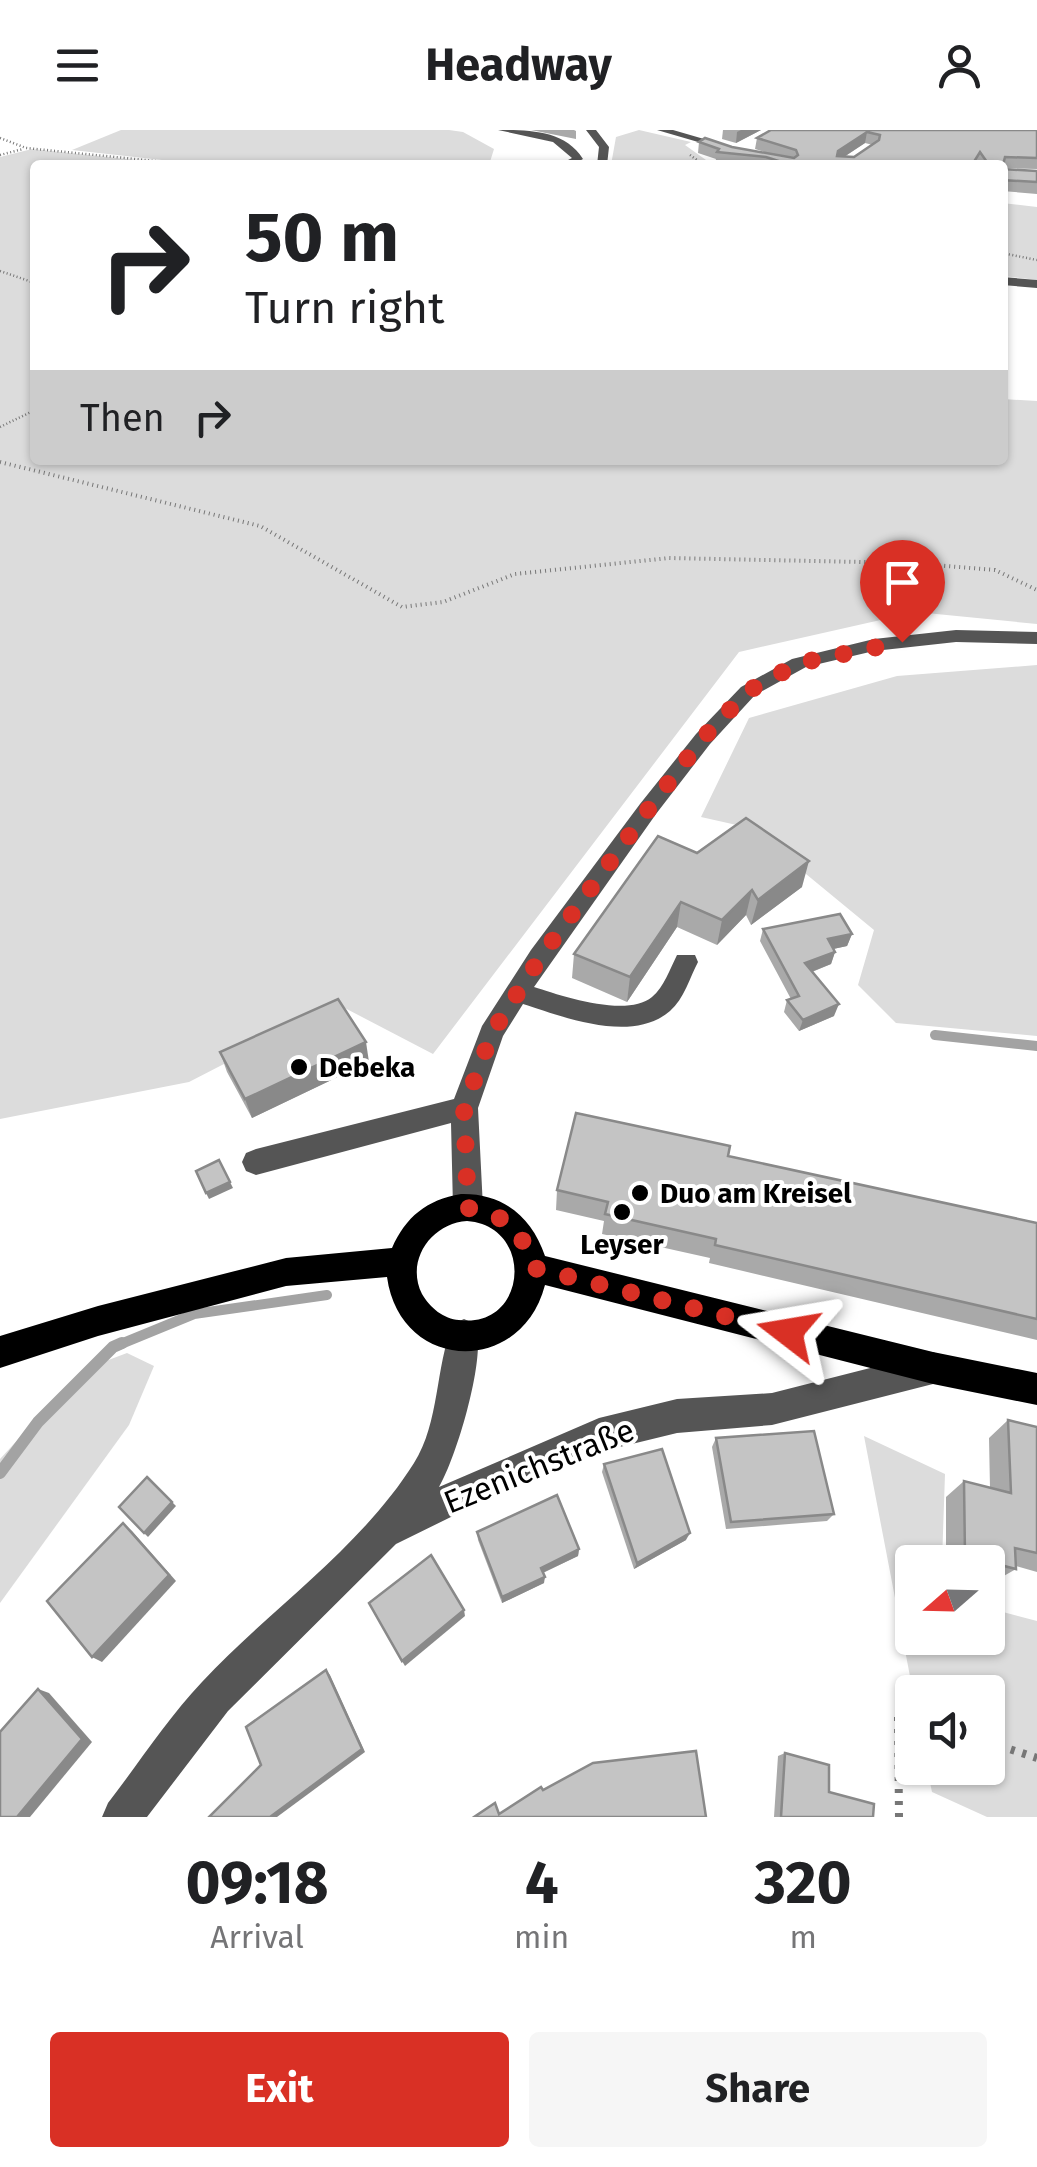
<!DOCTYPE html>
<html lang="en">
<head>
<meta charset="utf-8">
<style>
	:root { --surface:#fff; --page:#f6f6f6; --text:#202124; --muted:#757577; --accent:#d93025 }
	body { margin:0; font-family:"Fira Sans",sans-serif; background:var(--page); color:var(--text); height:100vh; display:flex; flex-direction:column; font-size:38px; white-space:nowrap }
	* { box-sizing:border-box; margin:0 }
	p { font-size:32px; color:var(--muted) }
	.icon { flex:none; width:55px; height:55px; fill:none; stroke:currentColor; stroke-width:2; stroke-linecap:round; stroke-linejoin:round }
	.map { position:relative; height:1687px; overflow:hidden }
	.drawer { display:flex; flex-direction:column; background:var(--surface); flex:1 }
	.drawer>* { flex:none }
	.banner { position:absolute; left:30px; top:30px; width:978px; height:305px; border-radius:10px; box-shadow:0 2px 8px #0004; background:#fff; color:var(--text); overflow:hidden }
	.needle { width:65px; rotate:250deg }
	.buttons { position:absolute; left:895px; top:1415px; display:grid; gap:20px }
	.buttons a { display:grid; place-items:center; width:110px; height:110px; border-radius:10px; background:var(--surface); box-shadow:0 2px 8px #0004; font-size:50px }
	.pin { position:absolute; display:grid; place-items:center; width:85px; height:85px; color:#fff; margin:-102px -42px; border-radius:50% 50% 50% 0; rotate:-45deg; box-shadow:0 0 10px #0007 }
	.pin .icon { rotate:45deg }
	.me { position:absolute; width:110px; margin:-55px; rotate:284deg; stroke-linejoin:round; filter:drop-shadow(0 0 8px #0008) }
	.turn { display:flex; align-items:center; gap:35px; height:210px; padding:0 50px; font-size:45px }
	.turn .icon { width:130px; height:130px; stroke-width:2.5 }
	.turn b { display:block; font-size:70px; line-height:85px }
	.then { display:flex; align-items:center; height:95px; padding:0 50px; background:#0003; gap:20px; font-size:38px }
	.eta { display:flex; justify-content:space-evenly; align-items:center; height:170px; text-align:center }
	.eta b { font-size:60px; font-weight:700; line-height:70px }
	.primary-button { display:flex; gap:20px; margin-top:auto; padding:20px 50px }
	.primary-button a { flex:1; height:115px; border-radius:10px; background:var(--accent); color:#fff; font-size:40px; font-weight:700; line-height:115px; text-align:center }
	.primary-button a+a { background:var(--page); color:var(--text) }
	header { display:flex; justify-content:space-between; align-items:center; height:130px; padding:0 50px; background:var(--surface); font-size:45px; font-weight:700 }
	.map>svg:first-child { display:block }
	.green { fill:#dcdcdc }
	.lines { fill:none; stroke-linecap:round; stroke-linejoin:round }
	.stream-far1 { stroke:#a3a3a3; stroke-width:10 }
	.stream { stroke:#a3a3a3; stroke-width:12 }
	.path-far2 { stroke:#777; stroke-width:2.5; stroke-dasharray:1 2.5; stroke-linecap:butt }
	.path-far1 { stroke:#777; stroke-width:4; stroke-dasharray:1 4; stroke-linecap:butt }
	.path { stroke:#777; stroke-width:8; stroke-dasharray:4 8; stroke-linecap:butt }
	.minor { fill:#555; fill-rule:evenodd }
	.major { fill:#000; fill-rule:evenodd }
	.wall { fill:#a9a9a9; fill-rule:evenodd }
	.shaded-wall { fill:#898989 }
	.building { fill:#c4c4c4; stroke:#898989; stroke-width:2.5; fill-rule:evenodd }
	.route { stroke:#d93025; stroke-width:18; stroke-dasharray:0 32.4 }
	.poi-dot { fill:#000; stroke:#fff; stroke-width:4 }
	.labels { text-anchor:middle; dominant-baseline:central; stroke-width:8; stroke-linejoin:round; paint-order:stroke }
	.poi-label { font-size:28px; font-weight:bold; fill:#000; stroke:#fff; text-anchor:start }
	.near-street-label { font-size:32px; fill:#000; stroke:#fff }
</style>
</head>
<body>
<header><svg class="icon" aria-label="menu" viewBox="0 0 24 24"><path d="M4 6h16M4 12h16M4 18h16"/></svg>Headway<svg class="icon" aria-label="person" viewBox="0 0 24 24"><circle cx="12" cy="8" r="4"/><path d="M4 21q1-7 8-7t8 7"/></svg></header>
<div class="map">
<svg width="1037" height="1687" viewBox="0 0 1037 1687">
	<rect width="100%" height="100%" fill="#fff"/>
	<g class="green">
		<path d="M121 0H449L463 2 494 19 489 35H207L72 20Z"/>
		<path d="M639 0 691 12 685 15 713 35H611L616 7Z"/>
		<path d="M32 19 182 35H35V330H1002L1003 269 1037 271V494L916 482 739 522 433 924 339 875 189 952 0 989V27Z"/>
		<path d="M1002 73 1037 77V150L1003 146Z"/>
		<path d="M1037 535V906L896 893 858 855 874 800 750 698 701 687 749 588 897 546Z"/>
		<path d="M127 1223 154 1236 129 1295 0 1473V1329L82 1240Z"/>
		<path d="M864 1306 945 1344 942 1432H912V1508H988V1478L1037 1491V1687H987L932 1662 927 1638H988V1562H913Z"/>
	</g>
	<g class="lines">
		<g class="stream-far1">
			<path d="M935 905 1037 916"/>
			<path d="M116 1216 194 1184 327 1165"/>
		</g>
		<path class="stream" d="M0 1343 38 1292 113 1217 122 1213"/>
		<g class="path-far2">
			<path d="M0 8 26 18 195 35"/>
			<path d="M0 25 23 19"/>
			<path d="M690 25 704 35"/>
			<path d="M1002 123 1037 130"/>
			<path d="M0 141 35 153"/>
			<path d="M0 297 35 280"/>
		</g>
		<path class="path-far1" d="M0 332 260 396 402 477 443 472 515 444 669 428 910 433 995 440 1037 460"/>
		<g class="path">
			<path d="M988 1612 1037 1628"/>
			<path d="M899 1687 898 1582 912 1587"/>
		</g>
		<g class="minor">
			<path d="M498 0C529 0 565 0 583 29L572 35H558L572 28 553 12Z"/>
			<path d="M586 0H596L609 17 607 35H597L599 17Z"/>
			<path d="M657 0H673L793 35H777Z"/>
			<path d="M1002 147 1037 150V158L1002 155Z"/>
			<path d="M956 500 1037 502V514L956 512 874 521 806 537 755 565 710 614 656 684 534 857C562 866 627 888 652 867 664 857 670 839 677 825H695L698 832C690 847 684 869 670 881 632 914 564 887 523 874L503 906 478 978 483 1078 478 1087 468 1091 458 1087 453 1078 451 993 256 1045 246 1041 242 1032 246 1023 256 1019 454 969 482 896 531 820 640 674 696 604 741 557 792 529 874 509Z"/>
			<path d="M464 1189 475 1194C488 1223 456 1329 439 1357L599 1288 677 1269 772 1263 933 1222 944 1227 949 1238 944 1249 933 1254 772 1295 677 1303 599 1322 518 1354 396 1414 228 1581 147 1687H102L108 1673C139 1633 167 1589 202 1552 270 1479 360 1419 414 1333 440 1292 435 1237 453 1194Z"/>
		</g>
		<path class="major" d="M461 1064C503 1063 532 1087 545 1126L933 1222 1037 1243V1275L933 1254 545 1155C521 1247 400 1242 387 1147L286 1156 98 1206 0 1238V1206L98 1176 286 1128 392 1118C406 1087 426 1070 461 1064ZM467 1091C535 1096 528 1199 459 1190 444 1189 430 1178 422 1164 405 1130 432 1093 467 1091Z"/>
	</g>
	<g class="wall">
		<path d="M531 0H574L576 1V9Z"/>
		<path d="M723 0H761L736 13 722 9Z"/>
		<path d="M771 0H1037V39L1003 38 1002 35H979L977 33 976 35H735L715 33 716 29 698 23 699 12 768 23 755 19 757 8ZM865 13 873 15 854 27H844Z"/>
		<path d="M1002 39 1037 41V64L1002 61Z"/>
		<path d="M697 723 802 757 751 795 746 785 717 815 677 797 627 872 572 848 574 824Z"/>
		<path d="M763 799 852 804 847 816 833 819 835 822 831 834 812 842 834 886 799 901 784 882 787 870 791 869 760 811Z"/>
		<path d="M220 922 369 932 252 988 227 942Z"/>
		<path d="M728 1026 1037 1093V1210L709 1133 710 1128 602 1104 604 1091 556 1080 557 1060Z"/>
		<path d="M1008 1290 1037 1297V1442L1016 1436V1439L995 1451 988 1449V1432H946V1367L964 1351 990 1358 989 1308Z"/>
		<path d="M716 1308 834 1384 827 1391 726 1399 712 1317Z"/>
		<path d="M604 1334 686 1410 634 1439 602 1342Z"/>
		<path d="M477 1402 579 1419 578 1426 543 1443 544 1453 502 1473 478 1410Z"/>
		<path d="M785 1623 829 1662 873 1687H774L778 1626Z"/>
	</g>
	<g class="shaded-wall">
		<path d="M741 0H761L736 13 737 2Z"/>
		<path d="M867 2 865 13 836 32 838 21Z"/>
		<path d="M809 731 802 757 751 795 758 770Z"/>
		<path d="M752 760 746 785 717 815 722 790Z"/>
		<path d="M681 772 677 797 627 872 630 847Z"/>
		<path d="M852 804 847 816 824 821 828 809Z"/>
		<path d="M835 822 831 834 801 846 805 833Z"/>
		<path d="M839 874 834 886 799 901 803 890Z"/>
		<path d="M366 912 369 932 252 988 245 969Z"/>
		<path d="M230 1052 233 1058 209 1069 206 1063Z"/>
		<path d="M172 1372 176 1376 148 1407 144 1403Z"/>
		<path d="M123 1393 132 1401 176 1451 102 1532 92 1527Z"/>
		<path d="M690 1403 686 1410 634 1439 637 1433Z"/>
		<path d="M579 1419 578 1426 540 1444 541 1438Z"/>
		<path d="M545 1447 544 1453 502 1473V1467Z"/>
		<path d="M464 1480 465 1486 405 1536 402 1531Z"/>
		<path d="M326 1540 330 1545 365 1622 277 1687H270Z"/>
		<path d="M38 1559 49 1563 92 1612 30 1687H17Z"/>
	</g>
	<g class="building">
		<path d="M771 0H1037V28L1005 27 1002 39V35H989L980 22 972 35H791L766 27 717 22 719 19 699 12 705 8 732 17 794 28 798 25 796 20 757 8ZM867 2 880 5 879 10 854 27 837 26 838 21Z"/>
		<path d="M1002 39 1037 41V52L1002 50Z"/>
		<path d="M746 688 809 731 758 770 752 760 722 790 681 772 630 847 574 824 658 706 697 723Z"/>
		<path d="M840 784 852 804 828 809 835 822 805 833 839 874 803 890 787 870 799 866 763 799Z"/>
		<path d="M338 869 366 912 245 969 220 922Z"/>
		<path d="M576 983 730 1016 728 1026 1037 1093V1189L715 1115 716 1109 605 1084 608 1072 557 1060Z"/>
		<path d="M219 1030 230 1052 206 1063 196 1041Z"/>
		<path d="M1008 1290 1037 1297V1423L1015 1418 1016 1439 965 1426 964 1351 1011 1363Z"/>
		<path d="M814 1301 834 1384 731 1392 716 1308Z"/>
		<path d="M662 1319 690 1403 637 1433 604 1334Z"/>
		<path d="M147 1347 172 1372 144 1403 119 1377Z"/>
		<path d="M557 1365 579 1419 541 1438 545 1447 502 1467 477 1402Z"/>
		<path d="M123 1393 169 1445 92 1527 47 1471Z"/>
		<path d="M431 1425 464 1480 402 1531 369 1473Z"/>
		<path d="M326 1540 362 1619 270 1687H209L261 1635 246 1597Z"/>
		<path d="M38 1559 82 1609 17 1687H0V1602Z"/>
		<path d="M696 1621 706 1687H474L495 1673 499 1684 541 1657 543 1660 593 1633Z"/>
		<path d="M785 1623 829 1635V1662L874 1674 873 1687H781Z"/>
	</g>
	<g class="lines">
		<path class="route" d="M788 1202 534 1138C522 1100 507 1085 468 1078L464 978 492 903 540 828 648 680 702 609 748 561 799 533 902 512"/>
	</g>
	<g class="poi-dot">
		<circle cx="299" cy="937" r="10"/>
		<circle cx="640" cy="1063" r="10"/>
		<circle cx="622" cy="1082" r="10"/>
	</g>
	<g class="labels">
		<g class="poi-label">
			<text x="319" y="937">Debeka</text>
			<text x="660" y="1063">Duo am Kreisel</text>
			<text x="622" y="1114" text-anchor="middle">Leyser</text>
		</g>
		<g class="near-street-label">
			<text transform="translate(539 1336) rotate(-22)">Ezenichstraße</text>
		</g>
	</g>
</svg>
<div class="buttons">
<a><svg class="needle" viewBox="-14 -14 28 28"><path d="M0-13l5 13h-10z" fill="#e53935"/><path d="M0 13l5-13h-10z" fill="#757577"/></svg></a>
<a><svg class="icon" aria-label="sound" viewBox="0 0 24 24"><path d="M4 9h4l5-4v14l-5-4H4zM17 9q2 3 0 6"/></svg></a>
</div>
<div class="pin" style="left:902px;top:512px;background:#d93025"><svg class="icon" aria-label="arrive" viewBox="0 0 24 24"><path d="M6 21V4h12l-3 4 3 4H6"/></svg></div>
<svg class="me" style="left:788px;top:1202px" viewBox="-20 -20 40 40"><path d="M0-17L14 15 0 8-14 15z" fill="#d93025" stroke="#fff" stroke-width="4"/></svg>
<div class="banner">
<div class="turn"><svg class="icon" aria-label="right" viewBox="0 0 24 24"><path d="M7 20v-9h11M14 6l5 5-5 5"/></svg><div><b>50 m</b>Turn right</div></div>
<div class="then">Then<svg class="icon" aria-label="right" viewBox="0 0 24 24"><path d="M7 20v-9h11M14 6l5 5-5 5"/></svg></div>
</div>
</div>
<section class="drawer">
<div class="eta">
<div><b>09:18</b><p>Arrival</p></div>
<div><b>4</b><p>min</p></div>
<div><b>320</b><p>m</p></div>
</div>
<div class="primary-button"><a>Exit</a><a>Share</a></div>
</section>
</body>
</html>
